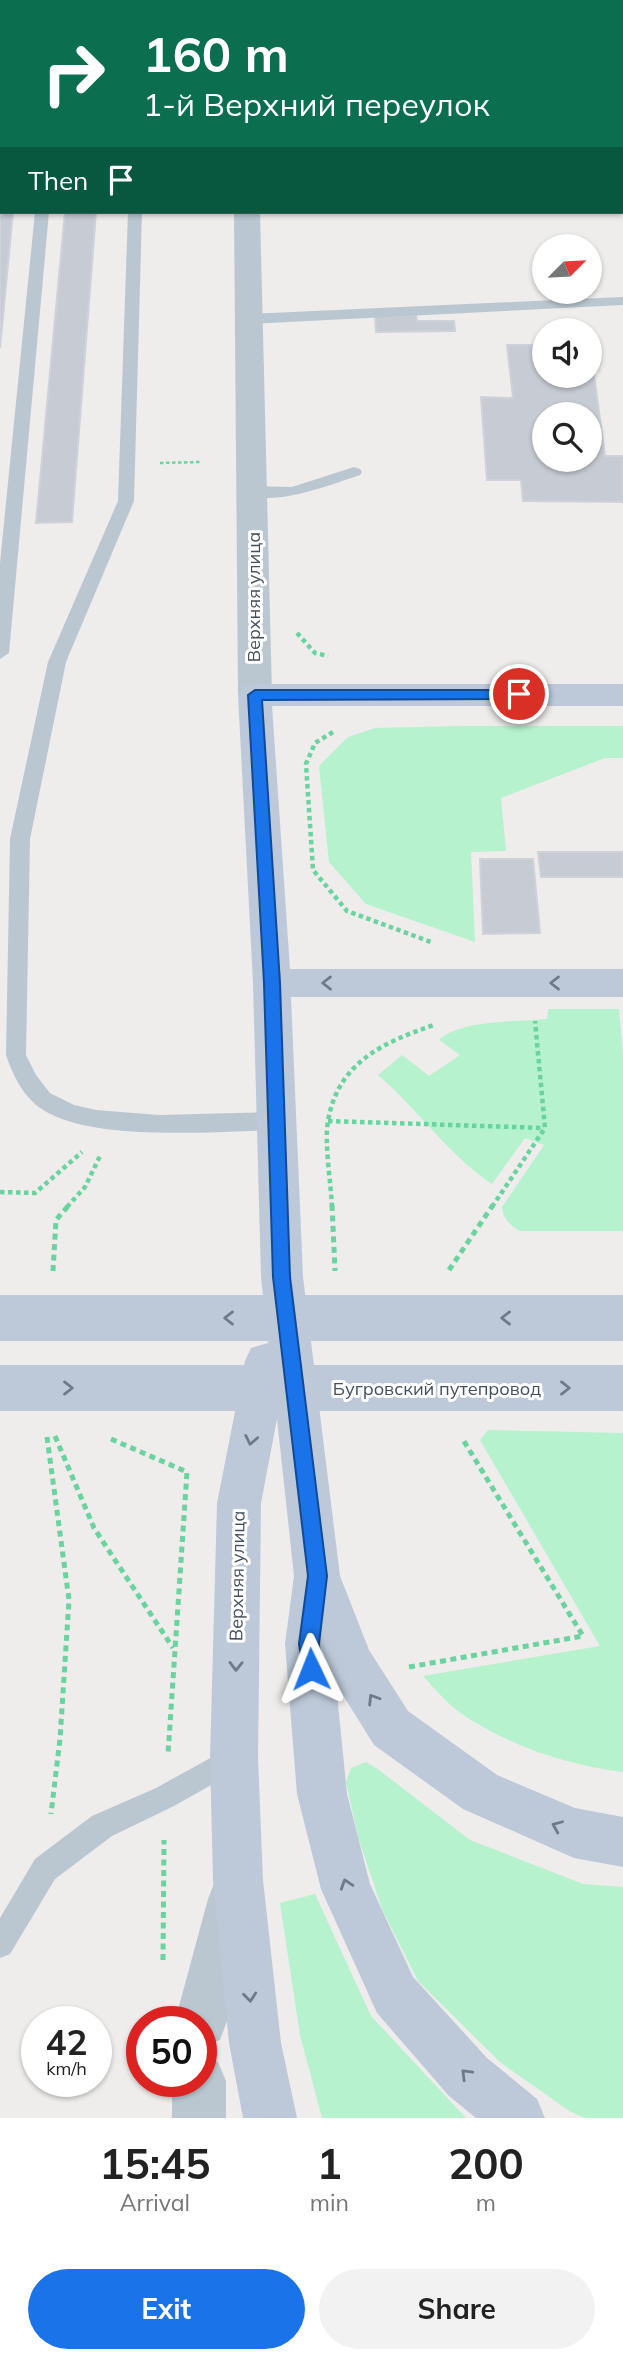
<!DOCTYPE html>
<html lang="en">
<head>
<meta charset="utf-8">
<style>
	:root { --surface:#fff; --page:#f2f2f2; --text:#222; --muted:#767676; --accent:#1a73e8 }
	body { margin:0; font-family:Mulish,sans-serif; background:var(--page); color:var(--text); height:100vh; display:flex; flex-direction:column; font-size:26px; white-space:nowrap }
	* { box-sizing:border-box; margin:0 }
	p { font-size:23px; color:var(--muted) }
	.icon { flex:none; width:38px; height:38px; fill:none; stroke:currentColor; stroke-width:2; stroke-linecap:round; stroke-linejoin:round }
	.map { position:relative; height:2118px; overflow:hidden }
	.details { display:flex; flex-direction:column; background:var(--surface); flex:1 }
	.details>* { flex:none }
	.top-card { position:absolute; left:0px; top:0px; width:623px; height:214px; box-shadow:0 2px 5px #0004; background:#0b6e4f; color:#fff; overflow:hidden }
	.needle { width:46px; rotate:66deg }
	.controls { position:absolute; left:532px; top:234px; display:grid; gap:14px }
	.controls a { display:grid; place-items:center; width:70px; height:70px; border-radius:50%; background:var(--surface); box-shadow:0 2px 5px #0004; font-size:35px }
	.speed { position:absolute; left:21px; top:2006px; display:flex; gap:14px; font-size:35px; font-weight:700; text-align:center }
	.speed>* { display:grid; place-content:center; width:91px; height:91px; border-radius:50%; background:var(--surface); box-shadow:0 2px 5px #0004; line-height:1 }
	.speed small { font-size:18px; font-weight:400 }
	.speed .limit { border:10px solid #d22; background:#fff; color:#111 }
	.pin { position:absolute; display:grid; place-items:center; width:60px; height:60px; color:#fff; margin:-30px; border:4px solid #fff; border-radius:50%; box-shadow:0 2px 7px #0007 }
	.me { position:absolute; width:77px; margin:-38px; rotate:358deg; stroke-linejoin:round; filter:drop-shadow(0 0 5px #0008) }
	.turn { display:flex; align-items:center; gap:24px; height:147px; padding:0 28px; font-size:32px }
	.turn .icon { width:91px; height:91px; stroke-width:2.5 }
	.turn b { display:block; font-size:49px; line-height:60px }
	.then { display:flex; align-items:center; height:66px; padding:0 28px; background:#0003; gap:14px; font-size:26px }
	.eta { display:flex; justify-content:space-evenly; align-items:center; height:119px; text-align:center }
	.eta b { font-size:42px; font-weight:700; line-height:49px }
	.primary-button { display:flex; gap:14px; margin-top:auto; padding:14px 28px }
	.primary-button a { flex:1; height:80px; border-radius:42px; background:var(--accent); color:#fff; font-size:28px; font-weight:700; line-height:80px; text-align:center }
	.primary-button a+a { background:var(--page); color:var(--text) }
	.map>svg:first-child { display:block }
	.green { fill:#b5f2cd }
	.building { fill:#c7cbd3; stroke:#cfd2d9; stroke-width:2; fill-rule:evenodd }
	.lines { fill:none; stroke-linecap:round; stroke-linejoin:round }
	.path-far2 { stroke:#6ad3a0; stroke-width:2.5; stroke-dasharray:3.5 2.5; stroke-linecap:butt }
	.path-far1 { stroke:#6ad3a0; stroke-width:4.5; stroke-dasharray:4.5 3.5; stroke-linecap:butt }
	.path { stroke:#6ad3a0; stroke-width:5; stroke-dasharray:6 4.5; stroke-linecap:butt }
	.service { fill:#bbc7d0; fill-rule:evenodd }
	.minor { fill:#bbc7d0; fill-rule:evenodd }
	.tertiary { fill:#bbc7d0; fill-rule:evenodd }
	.secondary { fill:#bdc9d8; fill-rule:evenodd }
	.secondary-bridge { stroke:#bdc9d8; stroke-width:46 }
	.oneway { stroke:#6e7a87 }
	.route { fill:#1a73e8; stroke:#114b97; stroke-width:2 }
	.labels { text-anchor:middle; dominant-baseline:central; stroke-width:6; stroke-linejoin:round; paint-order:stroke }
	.street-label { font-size:18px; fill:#43505b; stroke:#fff }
</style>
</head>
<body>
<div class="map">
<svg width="623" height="2118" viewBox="0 0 623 2118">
	<rect width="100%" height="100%" fill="#efecec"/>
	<g class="green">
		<path d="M463 726H623V758H605L501 798 506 851 471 852 475 942 366 904 329 862 319 766 348 737 375 728Z"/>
		<path d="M548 1009H619L623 1055V1231H520C510 1225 503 1219 502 1207L544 1145 525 1138 492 1184C447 1154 418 1109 378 1075L402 1055 429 1076 460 1055 439 1040C461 1019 517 1022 547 1019Z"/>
		<path d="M488 1430 623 1433V1772C566 1765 510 1746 462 1714 448 1705 435 1689 423 1676L600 1646 480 1440Z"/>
		<path d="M366 1762 379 1770 470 1840 583 1884 623 1887V2118H585L571 2112 501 2063 418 1981 382 1909 358 1837 346 1782 351 1768Z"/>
		<path d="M315 1894 371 2016 466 2118H322L300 2035 280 1903Z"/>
	</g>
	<g class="building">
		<path d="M0 0H42L2 2 0 166Z"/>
		<path d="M0 182 2 212H13L0 348Z"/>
		<path d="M65 212H96L72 522 36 523Z"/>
		<path d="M416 315 417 321H454L455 331 376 332 375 316Z"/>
		<path d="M507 345H544V376H590V345L605 456H623V502L523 501 521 480H487L481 397 513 398ZM544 415H590V460H544Z"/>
		<path d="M538 852H623V877H541Z"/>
		<path d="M480 859H533L540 933 483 934Z"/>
	</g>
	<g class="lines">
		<path class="path-far2" d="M160 463 201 462"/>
		<g class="path-far1">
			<path d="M297 633 315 653 328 656"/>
			<path d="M333 732 315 743 306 764 313 870 347 911 431 942"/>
			<path d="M328 1121 544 1128"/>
			<path d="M0 1192 35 1193 82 1152"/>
			<path d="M67 1207 85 1187 101 1154"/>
			<path d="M332 1207C331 1183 324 1143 328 1121 338 1062 384 1042 434 1025"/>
			<path d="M492 1207 545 1128 535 1021"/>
		</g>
		<g class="path">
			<path d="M332 1205 335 1271"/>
			<path d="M449 1270 493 1205"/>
			<path d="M53 1271 56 1220 69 1205"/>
			<path d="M55 1436 94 1528 173 1648"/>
			<path d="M47 1437 69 1600 60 1739 51 1814"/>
			<path d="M111 1439 187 1472 168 1754"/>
			<path d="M409 1667 583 1636 462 1438"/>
			<path d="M163 1960 164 1840"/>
		</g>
		<g class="service">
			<path d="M55 0H67L54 2Z"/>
			<rect x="135" y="0" width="12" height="2"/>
			<path d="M406 0H418L419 2H407Z"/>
			<rect x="621" y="13" width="2" height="8"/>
			<rect x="0" y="170" width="2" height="8"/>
			<path d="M35 212H49L9 653 0 659V563Z"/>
			<path d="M128 212H142L134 501 66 662 30 839 26 1055 36 1075 50 1093 74 1105 96 1110 159 1115 277 1112 285 1115 288 1121 285 1127 277 1130C217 1131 83 1144 36 1105 21 1092 12 1073 6 1055L10 839 48 662 118 501Z"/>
			<path d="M623 297V305L247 324 239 319 247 314Z"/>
			<path d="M354 467 360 469 362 472 360 475C336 483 264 511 245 491L253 486 292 487Z"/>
			<path d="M234 1745 243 1749 247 1758 243 1767 174 1806 112 1836 55 1879 10 1954 0 1958V1918L35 1859 92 1816 156 1788Z"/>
		</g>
		<g class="minor">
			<path d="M233 1874 251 1881 258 1899 227 2021 220 2040 201 2047V2021H175L208 1899 215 1881Z"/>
			<path d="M201 2055 218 2062 226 2081V2118H172V2081H201Z"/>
		</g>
		<g class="tertiary">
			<rect x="235" y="0" width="24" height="2"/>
			<path d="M234 212H260L272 695 267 703 255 706 243 703 238 695Z"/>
		</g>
		<path class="secondary" d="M255 684H623V706H272L290 969H623V997H291L303 1277 340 1576 369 1650 408 1711 497 1775 575 1808 623 1817V1867L574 1858 463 1809 374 1745 336 1684 347 1794 370 1884 413 1977 487 2058 537 2099 545 2118H476L449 2096 377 2013 321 1889 297 1794 285 1644 294 1576 277 1419 261 1503 258 1758 263 1880 281 2043 297 2118H243L229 2043 213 1880 210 1758 217 1503 245 1361 251 1348 268 1343 261 1277 253 983 238 695 243 687Z"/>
		<g class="secondary-bridge">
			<path d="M0 1318H623"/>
			<path d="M0 1388H623"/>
		</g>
	</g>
	<defs><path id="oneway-chevron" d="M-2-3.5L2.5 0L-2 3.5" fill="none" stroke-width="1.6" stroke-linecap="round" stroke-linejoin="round" transform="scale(1.75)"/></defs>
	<g class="oneway">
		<use href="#oneway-chevron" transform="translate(327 983) rotate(-180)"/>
		<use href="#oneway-chevron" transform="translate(555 983) rotate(180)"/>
		<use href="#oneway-chevron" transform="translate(229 1318) rotate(180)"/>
		<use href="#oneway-chevron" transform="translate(506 1318) rotate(180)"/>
		<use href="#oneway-chevron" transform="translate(68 1388)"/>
		<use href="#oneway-chevron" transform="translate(565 1388)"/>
		<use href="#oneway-chevron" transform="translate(251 1440) rotate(101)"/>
		<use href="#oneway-chevron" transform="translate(236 1666) rotate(91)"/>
		<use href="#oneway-chevron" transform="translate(373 1699) rotate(-122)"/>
		<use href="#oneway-chevron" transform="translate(557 1826) rotate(-157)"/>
		<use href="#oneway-chevron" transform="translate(346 1884) rotate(-108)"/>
		<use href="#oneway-chevron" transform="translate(250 1997) rotate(84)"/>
		<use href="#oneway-chevron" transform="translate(466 2074) rotate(-135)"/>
	</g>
	<path class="route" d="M255 690H519L526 694 519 699 262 700 280 983 290 1277 327 1576 319 1644 321 1669 318 1676 311 1678 304 1676 299 1644 308 1576 273 1277 264 983 248 695Z"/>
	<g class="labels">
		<g class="street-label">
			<text transform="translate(253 597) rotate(-90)">Верхняя улица</text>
			<text x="437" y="1388">Бугровский путепровод</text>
			<text transform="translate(237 1576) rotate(-89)">Верхняя улица</text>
		</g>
	</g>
</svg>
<div class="controls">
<a><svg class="needle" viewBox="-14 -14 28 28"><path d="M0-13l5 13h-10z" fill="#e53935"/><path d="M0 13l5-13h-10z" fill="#767676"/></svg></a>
<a><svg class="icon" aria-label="sound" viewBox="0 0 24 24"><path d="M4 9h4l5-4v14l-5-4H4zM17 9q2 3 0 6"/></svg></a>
<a><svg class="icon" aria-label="search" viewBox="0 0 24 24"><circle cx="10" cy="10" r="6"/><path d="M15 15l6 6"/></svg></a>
</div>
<div class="speed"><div>42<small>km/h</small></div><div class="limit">50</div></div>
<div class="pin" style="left:519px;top:694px;background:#d93025"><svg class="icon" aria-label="arrive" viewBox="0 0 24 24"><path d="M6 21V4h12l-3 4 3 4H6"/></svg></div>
<svg class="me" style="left:311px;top:1669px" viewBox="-20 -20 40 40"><path d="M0-17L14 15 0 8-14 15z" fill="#1a73e8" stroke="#fff" stroke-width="4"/></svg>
<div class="top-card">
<div class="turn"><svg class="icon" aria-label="right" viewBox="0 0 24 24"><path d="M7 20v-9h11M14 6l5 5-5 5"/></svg><div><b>160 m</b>1-й Верхний переулок</div></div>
<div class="then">Then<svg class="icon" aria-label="arrive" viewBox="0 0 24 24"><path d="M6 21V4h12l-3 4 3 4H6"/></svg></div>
</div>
</div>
<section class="details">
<div class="eta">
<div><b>15:45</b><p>Arrival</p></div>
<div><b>1</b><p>min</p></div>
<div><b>200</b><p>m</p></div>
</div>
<div class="primary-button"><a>Exit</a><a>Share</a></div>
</section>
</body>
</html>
